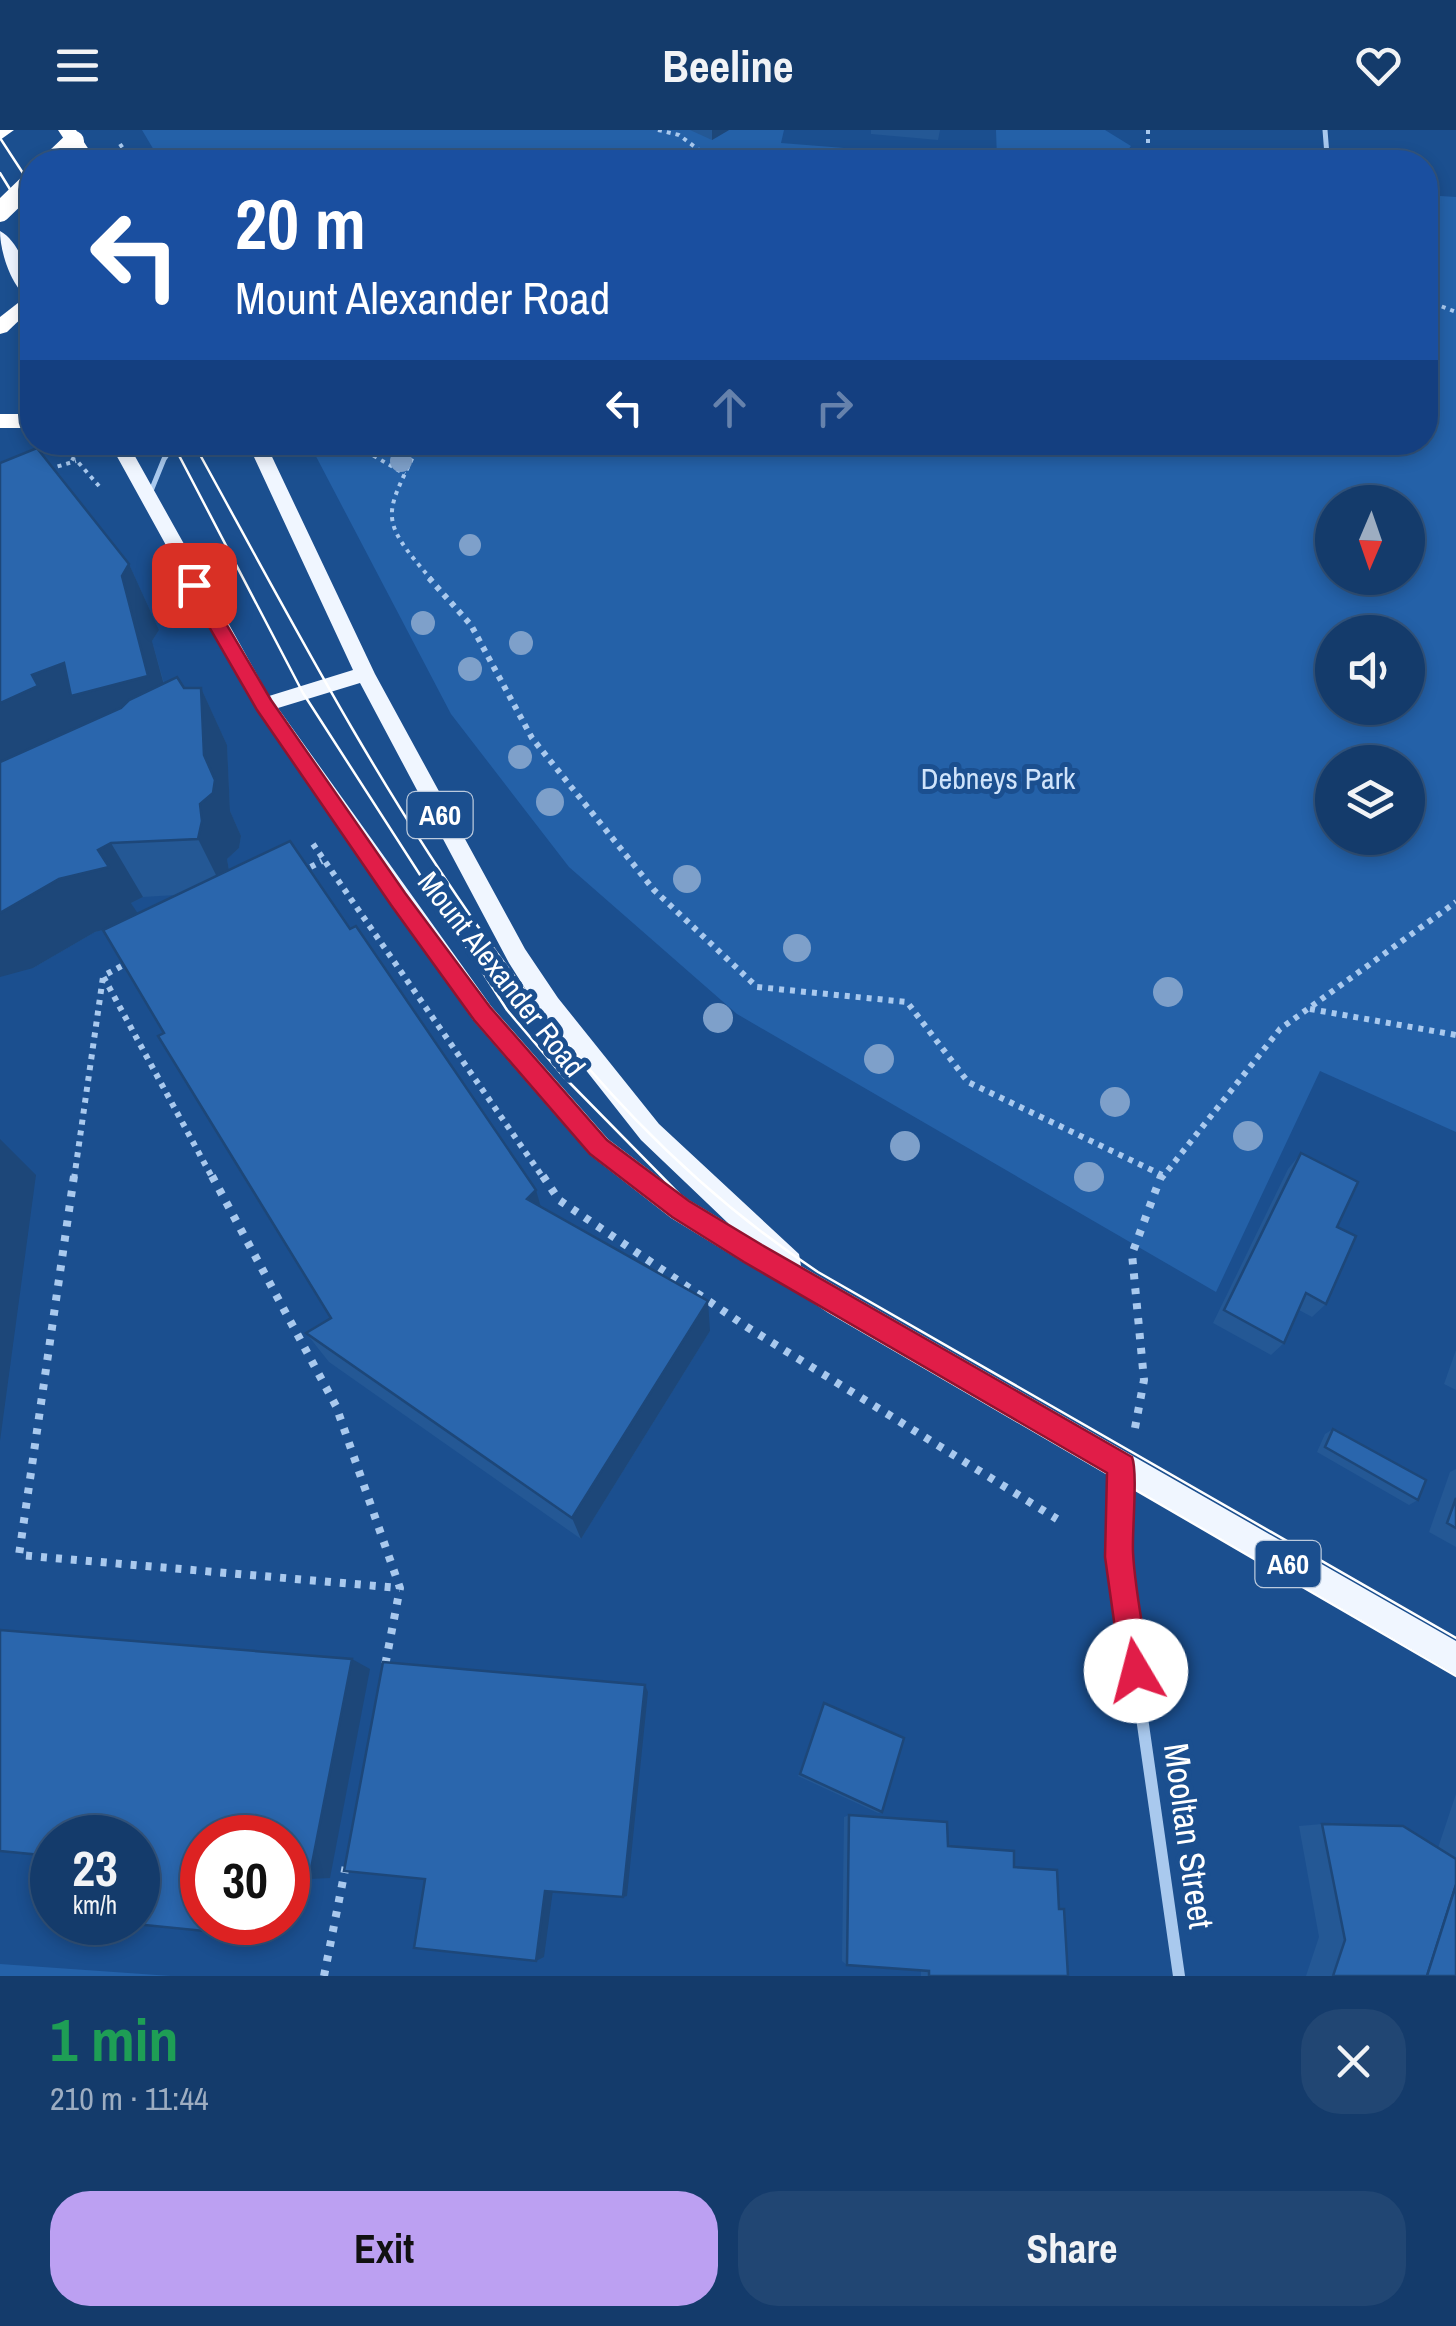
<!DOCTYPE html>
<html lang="en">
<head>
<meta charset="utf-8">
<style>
	:root { --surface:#143b6b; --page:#214673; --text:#f1f3f6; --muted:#9dadc1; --line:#33557e; --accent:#bca0f2 }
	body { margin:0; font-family:"Archivo Narrow",sans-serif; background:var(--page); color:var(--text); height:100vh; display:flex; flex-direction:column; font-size:38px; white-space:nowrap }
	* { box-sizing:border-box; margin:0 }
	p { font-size:32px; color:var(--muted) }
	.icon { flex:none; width:55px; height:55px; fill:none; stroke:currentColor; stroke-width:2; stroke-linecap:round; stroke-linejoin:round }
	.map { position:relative; height:1846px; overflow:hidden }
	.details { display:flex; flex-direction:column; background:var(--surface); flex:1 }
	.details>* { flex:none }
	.top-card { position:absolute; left:20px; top:20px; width:1418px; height:305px; border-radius:40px; box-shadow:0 5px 15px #0003,0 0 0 2px var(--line); background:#1a4fa0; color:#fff; overflow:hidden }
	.needle { width:65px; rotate:182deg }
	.controls { position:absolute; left:1315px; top:355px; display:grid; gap:20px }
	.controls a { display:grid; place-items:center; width:110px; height:110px; border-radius:50%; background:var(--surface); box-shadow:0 5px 15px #0003,0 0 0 2px var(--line); font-size:50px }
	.speed { position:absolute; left:30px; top:1685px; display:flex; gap:20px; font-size:50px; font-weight:700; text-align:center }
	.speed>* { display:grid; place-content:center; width:130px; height:130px; border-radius:50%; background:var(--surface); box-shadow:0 5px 15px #0003,0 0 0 2px var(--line); line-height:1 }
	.speed small { font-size:25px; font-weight:400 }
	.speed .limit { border:15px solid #d22; background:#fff; color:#111 }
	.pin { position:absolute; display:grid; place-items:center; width:85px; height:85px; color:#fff; margin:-42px; border-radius:20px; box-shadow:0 5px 15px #0006 }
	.me { position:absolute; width:110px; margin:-55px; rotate:352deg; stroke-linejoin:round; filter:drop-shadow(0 0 8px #0008) }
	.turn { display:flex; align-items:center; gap:35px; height:210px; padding:0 50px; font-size:45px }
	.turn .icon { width:130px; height:130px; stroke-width:2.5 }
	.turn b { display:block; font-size:70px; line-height:85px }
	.lanes { display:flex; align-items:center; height:95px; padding:0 50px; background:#0003; justify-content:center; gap:50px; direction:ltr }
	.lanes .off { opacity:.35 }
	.round { display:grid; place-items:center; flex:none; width:105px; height:105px; border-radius:40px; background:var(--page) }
	.summary { display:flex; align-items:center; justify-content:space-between; height:170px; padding:0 50px }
	h1 { font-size:60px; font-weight:700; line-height:75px; color:#1e9e55 }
	.cta { display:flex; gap:20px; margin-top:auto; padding:20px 50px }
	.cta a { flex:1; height:115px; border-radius:40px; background:var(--accent); color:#111; font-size:40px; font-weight:700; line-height:115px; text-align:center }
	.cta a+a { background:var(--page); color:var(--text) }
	header { display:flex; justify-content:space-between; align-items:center; height:130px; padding:0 50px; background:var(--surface); font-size:45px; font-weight:700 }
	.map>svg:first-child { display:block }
	.green { fill:#2461a8; fill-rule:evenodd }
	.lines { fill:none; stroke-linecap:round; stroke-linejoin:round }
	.path-far2 { stroke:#a9c9ee; stroke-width:4; stroke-dasharray:4 5; stroke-linecap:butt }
	.path-far1 { stroke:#a9c9ee; stroke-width:6; stroke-dasharray:5 6; stroke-linecap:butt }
	.path { stroke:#a9c9ee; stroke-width:8; stroke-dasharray:6 9; stroke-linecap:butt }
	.lane { stroke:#a9c9ee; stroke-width:5 }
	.street { stroke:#a9c9ee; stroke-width:12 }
	.primary { fill:#f0f6ff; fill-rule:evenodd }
	.highway { fill:#fff; fill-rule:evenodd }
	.tram { stroke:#fff; stroke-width:2.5 }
	.highway-bridge { stroke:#fff; stroke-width:20 }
	.tree { fill:#7ea0ca }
	.wall { fill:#245895; fill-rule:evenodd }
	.shaded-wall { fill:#1d4779 }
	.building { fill:#2a66ad; stroke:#1d4779; stroke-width:2.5 }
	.route { fill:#e11d48; stroke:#92132f; stroke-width:2.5 }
	.labels { text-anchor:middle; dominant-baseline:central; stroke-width:10; stroke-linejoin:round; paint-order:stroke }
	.shield { fill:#1b4f8f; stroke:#bbcadd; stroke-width:2.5 }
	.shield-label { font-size:28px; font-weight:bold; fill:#fff }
	.park-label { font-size:30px; fill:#cfe3fa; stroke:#1b4f8f }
	.street-label { font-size:30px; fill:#fff; stroke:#1b4f8f }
	.near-street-label { font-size:35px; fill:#fff; stroke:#1b4f8f }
</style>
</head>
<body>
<header><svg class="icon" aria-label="menu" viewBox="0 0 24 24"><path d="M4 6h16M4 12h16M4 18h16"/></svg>Beeline<svg class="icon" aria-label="heart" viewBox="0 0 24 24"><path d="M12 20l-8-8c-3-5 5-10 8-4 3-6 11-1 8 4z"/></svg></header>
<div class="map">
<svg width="1456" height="1846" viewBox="0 0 1456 1846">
	<rect width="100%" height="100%" fill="#1b4f8f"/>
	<g class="green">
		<path d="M142 0H784L781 13 997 30 996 0H1105L1131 16 1118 32H161Z"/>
		<path d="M1425 65 1456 67V1002L1320 941 1216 1162 737 884 569 737 451 584 309 313 1425 312ZM1408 372V448H1332V372ZM1408 502V578H1332V502ZM1408 632V708H1332V632Z"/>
		<path d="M0 1834 171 1846H0Z"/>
	</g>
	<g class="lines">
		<g class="path-far2">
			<path d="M658 0 679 5 715 32"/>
			<path d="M1148 0V32"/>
			<path d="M120 14 132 32"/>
			<path d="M1425 170 1456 182"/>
			<path d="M350 312 405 344"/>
			<path d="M420 312C386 385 375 386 432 450"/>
			<path d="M48 314 77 331 99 356"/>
			<path d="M49 339 76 331"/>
		</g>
		<g class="path-far1">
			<path d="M429 448 471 495 532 608 654 760 757 857 907 872 968 952 1162 1045"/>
			<path d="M313 714 544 1049"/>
			<path d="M301 742 322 731"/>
			<path d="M131 831 103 846 213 1049"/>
			<path d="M1310 879 1456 905"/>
			<path d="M74 1049 103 847"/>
			<path d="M1161 1049 1280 899 1456 772"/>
		</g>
		<g class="path">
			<path d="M74 1046 19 1425 400 1458"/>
			<path d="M212 1046 336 1276 400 1458 384 1541"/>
			<path d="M543 1046 559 1070 747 1197 1057 1389"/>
			<path d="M1135 1298 1144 1250 1132 1124 1161 1046"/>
			<path d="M324 1846 346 1735"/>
		</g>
		<g class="lane">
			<path d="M1325 0 1327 25"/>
			<path d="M149 366 164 329 176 312"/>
		</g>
		<path class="street" d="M1123 1337 1118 1352 1119 1427 1179 1846"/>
		<g class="primary">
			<path d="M0 101C20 112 32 148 32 170 12 161 0 122 0 101Z"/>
			<path d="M109 312H127L269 566 353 540 247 312H265L375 544 525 819 558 868 659 994 799 1124 801 1136 1456 1511V1545L743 1132 671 1088 590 1025 473 890 257 580ZM360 553 509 833 540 882 641 1010 729 1094 689 1070 608 1009 491 876 278 578Z"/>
		</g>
		<g class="highway">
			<path d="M0 0H14L0 10Z"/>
			<path d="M58 0H76L97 32H79Z"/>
			<path d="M32 162V178L7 202 0 204V187Z"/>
			<rect x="0" y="284" width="32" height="14"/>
		</g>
		<g class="tram">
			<path d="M0 8 32 57"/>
			<path d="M0 43 32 95"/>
			<path d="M172 312 303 563 507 880 563 946 682 1067 786 1153 829 1182 1456 1546"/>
			<path d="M193 312C358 611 524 948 818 1142L1456 1508"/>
		</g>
		<g class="highway-bridge">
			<path d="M52 32 74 11"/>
			<path d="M0 82 32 51"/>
		</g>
	</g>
	<g class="tree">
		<circle cx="401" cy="331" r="11"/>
		<circle cx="470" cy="415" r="11"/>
		<circle cx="423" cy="493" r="12"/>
		<circle cx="521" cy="513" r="12"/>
		<circle cx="470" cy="539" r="12"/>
		<circle cx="520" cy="627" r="12"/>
		<circle cx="550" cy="672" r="14"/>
		<circle cx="687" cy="749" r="14"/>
		<circle cx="797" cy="818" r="14"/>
		<circle cx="1168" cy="862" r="15"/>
		<circle cx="718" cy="888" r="15"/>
		<circle cx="879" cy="929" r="15"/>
		<circle cx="1115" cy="972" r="15"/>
		<circle cx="1248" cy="1006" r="15"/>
		<circle cx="905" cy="1016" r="15"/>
		<circle cx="1089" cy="1047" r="15"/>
	</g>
	<g class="wall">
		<path d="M690 0H729L712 10Z"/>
		<path d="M871 0H940L938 10 871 4Z"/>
		<path d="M129 434 159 500 152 511 164 553 184 558H201L227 615 230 681 241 706 239 718 227 729 229 740 541 1078 710 1201 581 1409 329 1232 306 1203 331 1188 103 800 95 802 33 838ZM176 765 137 784 131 773 143 767Z"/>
		<path d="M1301 1023 1337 1097 1326 1174 1312 1187 1299 1180 1284 1213 1271 1225 1213 1193 1288 1039Z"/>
		<path d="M1456 1220V1260L1444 1254Z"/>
		<path d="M1333 1299 1418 1370 1409 1375 1317 1322 1325 1304Z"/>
		<path d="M1456 1339V1417L1429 1402 1450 1342Z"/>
		<path d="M824 1573 882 1682 878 1683 798 1646Z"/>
		<path d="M1456 1664V1846H1306L1319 1807 1299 1696 1322 1694 1438 1718Z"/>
		<path d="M849 1685 1014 1737 1059 1779 1068 1846H921V1841L847 1835 842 1831 844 1687Z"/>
	</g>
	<g class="shaded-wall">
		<path d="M712 0H729L712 10Z"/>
		<path d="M129 434 159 500 152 511 179 610 0 654V573L32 545 122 446Z"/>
		<path d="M201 558 227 615 230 681 241 706 239 718 227 729 230 746 225 763 198 709 204 625Z"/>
		<path d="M111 713 143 767 131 773 142 790 95 802 33 838 0 847V783Z"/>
		<path d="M0 1009 36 1045 0 1311Z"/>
		<path d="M536 1060 546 1095 527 1069Z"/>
		<path d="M708 1171 710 1201 581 1409 572 1388Z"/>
		<path d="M352 1529 370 1539 330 1748 309 1749Z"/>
		<path d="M645 1555 648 1562 627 1766 623 1767Z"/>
		<path d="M553 1760 544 1827 536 1831 545 1761Z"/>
		<path d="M216 1792H242L240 1798 214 1802Z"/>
	</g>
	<g class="building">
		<path d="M37 318 129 434 122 446 148 546 71 566 64 533 32 545 38 556 0 573V333Z"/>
		<path d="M177 547 184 558H201L204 625 215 650 213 663 200 674 202 691 198 709 111 713 98 720 109 737 59 749 0 783V632L121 578 129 570Z"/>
		<path d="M290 711 350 799 356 796 536 1060 527 1069 708 1171 572 1388 306 1203 331 1188 158 906 164 903 103 800Z"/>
		<path d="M1301 1023 1358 1052 1337 1097 1356 1106 1326 1174 1306 1163 1284 1213 1224 1180Z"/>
		<path d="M1333 1299 1426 1350 1418 1370 1325 1317Z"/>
		<path d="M1456 1368V1398L1447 1393Z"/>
		<path d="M0 1500 352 1529 309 1749 288 1747V1708H202V1792H216L214 1802 115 1792H138V1708H52V1726L0 1721Z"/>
		<path d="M383 1532 645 1555 623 1767 545 1761 536 1831 414 1818 425 1749 344 1741Z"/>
		<path d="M824 1573 904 1608 882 1682 800 1644Z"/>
		<path d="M849 1685 947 1692 948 1716 1014 1721V1737L1057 1740 1059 1779H1064L1068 1846H929V1841L847 1835Z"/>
		<path d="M1322 1694 1403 1696 1456 1729V1755L1427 1846H1333L1345 1810Z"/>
		<path d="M1456 1755V1846H1427Z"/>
	</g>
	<path class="route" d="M194 449 201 451 271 570 405 763 490 877 607 1010 689 1071 762 1115 1132 1327C1138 1342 1132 1401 1133 1422 1135 1462 1144 1502 1150 1541L1146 1551 1136 1556 1125 1551 1121 1541 1105 1427 1107 1343 744 1132 672 1087 590 1024 474 890 391 775 257 580 185 455Z"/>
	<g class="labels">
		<g class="shield">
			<rect x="407.5" y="662" width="65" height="46" rx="8"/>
			<rect x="1255.5" y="1411" width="65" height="46" rx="8"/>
		</g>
		<g class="shield-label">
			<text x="440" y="685">A60</text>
			<text x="1288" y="1434">A60</text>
		</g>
		<g class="park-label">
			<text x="998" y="648">Debneys Park</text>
		</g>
		<g class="street-label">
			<text transform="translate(502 844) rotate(52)">Mount Alexander Road</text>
		</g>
		<g class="near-street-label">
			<text transform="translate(1189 1706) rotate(82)">Mooltan Street</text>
		</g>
	</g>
</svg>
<div class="controls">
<a><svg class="needle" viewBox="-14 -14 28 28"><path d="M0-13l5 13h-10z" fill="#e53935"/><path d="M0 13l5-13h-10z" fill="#9dadc1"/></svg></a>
<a><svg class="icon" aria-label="sound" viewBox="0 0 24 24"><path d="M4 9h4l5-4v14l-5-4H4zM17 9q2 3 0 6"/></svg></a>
<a><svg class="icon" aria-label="layers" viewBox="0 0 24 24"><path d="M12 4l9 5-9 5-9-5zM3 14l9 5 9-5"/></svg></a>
</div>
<div class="speed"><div>23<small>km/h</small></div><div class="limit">30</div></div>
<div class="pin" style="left:194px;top:455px;background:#d93025"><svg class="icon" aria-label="arrive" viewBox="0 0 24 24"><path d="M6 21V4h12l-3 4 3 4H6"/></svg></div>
<svg class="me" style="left:1136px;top:1541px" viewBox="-20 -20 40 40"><circle r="19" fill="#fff"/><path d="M0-13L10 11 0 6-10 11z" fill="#e11d48"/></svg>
<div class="top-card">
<div class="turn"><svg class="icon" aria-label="left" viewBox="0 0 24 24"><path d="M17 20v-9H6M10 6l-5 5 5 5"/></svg><div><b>20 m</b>Mount Alexander Road</div></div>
<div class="lanes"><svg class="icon" aria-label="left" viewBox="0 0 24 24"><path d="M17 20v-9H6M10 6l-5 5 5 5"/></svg><svg class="icon off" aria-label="ahead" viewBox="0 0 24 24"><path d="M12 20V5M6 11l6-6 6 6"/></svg><svg class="icon off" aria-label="right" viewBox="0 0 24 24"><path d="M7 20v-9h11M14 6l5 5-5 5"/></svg></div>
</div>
</div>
<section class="details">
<div class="summary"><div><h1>1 min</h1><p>210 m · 11:44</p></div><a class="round"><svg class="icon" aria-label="close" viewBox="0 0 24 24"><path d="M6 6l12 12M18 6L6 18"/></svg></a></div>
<div class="cta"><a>Exit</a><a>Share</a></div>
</section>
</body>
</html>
